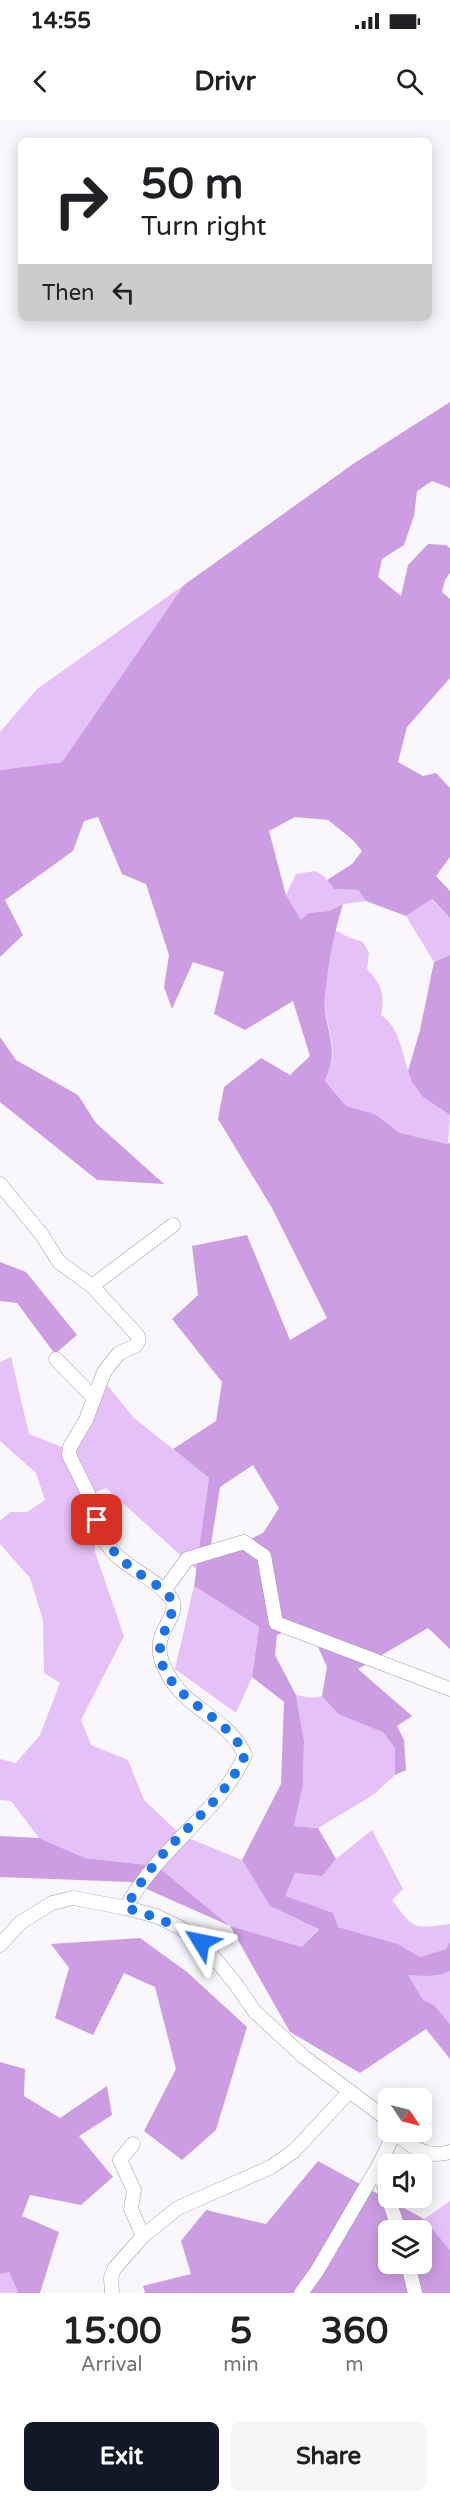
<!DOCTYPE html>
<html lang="en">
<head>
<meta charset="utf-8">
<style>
	:root { --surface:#fff; --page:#f6f6f6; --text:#202124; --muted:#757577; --accent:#111827 }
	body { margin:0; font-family:"Varela Round",sans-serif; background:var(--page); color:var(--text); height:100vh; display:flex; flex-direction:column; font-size:22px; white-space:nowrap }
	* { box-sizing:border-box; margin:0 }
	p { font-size:20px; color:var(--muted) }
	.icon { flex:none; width:33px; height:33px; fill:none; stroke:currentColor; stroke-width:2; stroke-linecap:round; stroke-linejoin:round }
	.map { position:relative; height:2173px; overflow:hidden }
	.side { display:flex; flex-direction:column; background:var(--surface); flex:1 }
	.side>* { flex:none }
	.banner { position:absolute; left:18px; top:18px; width:414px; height:183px; border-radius:9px; box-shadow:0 3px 15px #0003; background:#fff; color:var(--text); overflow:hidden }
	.needle { width:39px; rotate:125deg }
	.fabs { position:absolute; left:378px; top:1968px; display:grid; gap:12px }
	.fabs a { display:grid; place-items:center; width:54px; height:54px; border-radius:9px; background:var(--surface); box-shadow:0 3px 15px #0003; font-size:30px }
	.pin { position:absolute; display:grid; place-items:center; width:51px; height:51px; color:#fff; margin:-26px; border-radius:12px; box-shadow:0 3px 9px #0006 }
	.me { position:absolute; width:66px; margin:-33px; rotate:305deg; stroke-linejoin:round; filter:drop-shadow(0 0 4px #0008) }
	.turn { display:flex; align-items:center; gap:21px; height:126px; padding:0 24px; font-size:27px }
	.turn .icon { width:78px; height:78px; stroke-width:2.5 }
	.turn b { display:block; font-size:42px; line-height:51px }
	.then { display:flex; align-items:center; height:57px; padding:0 24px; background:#0003; gap:12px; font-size:22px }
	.eta { display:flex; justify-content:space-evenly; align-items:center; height:102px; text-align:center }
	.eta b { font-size:36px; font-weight:700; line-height:42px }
	.cta { display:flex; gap:12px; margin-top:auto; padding:12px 24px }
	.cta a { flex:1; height:69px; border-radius:9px; background:var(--accent); color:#fff; font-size:24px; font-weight:700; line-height:69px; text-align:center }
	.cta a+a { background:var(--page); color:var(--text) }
	.status { display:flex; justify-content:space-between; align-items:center; height:42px; padding:0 30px; background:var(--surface); direction:ltr }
	.status svg { height:16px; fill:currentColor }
	header { display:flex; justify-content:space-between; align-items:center; height:78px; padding:0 24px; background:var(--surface); font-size:27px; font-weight:700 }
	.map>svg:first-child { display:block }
	.green { fill:#e5c1f7 }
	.forest { fill:#cd9de3; fill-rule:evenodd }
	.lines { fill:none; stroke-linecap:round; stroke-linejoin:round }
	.minor-casing { stroke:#a897b0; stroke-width:15 }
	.minor { stroke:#fff; stroke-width:14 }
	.route { stroke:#1a73e8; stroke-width:10; stroke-dasharray:0 18 }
</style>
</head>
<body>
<div class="status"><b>14:55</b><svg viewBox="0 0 49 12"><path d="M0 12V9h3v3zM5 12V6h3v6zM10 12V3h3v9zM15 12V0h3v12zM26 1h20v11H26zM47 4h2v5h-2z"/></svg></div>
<header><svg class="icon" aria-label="back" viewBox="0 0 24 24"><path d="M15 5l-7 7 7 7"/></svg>Drivr<svg class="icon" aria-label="search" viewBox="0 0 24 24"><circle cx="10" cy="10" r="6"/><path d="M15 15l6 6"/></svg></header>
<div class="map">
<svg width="450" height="2173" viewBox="0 0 450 2173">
	<rect width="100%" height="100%" fill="#faf7fc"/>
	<g class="green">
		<path d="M184 465 62 642 0 650V612L37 569Z"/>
		<path d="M315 751 324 756 334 769 358 770 366 781 343 784 329 791 308 793 301 801 286 775 296 754Z"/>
		<path d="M431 779 450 798V835L434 842 406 796Z"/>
		<path d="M335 810 348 817 363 822 369 833 367 849C382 865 385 873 381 895 402 909 402 939 412 961 420 977 436 985 450 995L448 1024 400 1013 375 994 346 986 325 959C342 927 325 912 325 879 325 856 332 832 335 810Z"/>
		<path d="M11 1237 29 1314 69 1330 105 1262 133 1297 209 1358 197 1450 106 1368 93 1373 95 1432 124 1516 81 1600 91 1625 128 1640 144 1680 181 1715 242 1740 270 1786 319 1808 302 1827 230 1806 157 1746 85 1738 39 1718 11 1681 0 1680V1639L16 1643 40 1615 60 1563 44 1553 43 1500 30 1458 0 1424V1401L10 1392H27L45 1380 36 1353 0 1321V1242Z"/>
		<path d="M194 1466 259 1507 252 1557 236 1593 175 1549Z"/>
		<path d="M296 1575 313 1578 322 1576 338 1594 383 1611 395 1628V1655L373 1675 318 1708 294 1706 303 1665 304 1621Z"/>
		<path d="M372 1710 403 1769 392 1780C415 1810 412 1809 450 1804V1822L446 1829 420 1837 398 1824 338 1807 284 1776 295 1753 322 1755 336 1739Z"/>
		<path d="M450 1851V1904L434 1885 423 1880 407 1855C422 1856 436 1858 450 1851Z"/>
		<path d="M450 2081V2130L424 2099Z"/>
		<path d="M9 2152 18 2173H0V2154Z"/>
	</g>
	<g class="forest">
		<path d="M450 282V368L432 361 417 371 414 396 404 425 382 439 378 457 401 476 408 445 428 424 446 425 450 428V453L445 460 442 472 450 479V558L407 607 398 642 423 656 436 653 450 668V737L436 756 450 771V798L432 779 406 796 366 781 358 770 334 769 327 760 352 744 362 731 353 720 328 700 295 697 269 711 286 775 301 800 308 793 329 791 343 784C334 813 328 844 325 875 322 909 342 925 325 960L346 986 375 994 400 1013 448 1024 450 1022V1529L428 1508 358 1549 412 1596 397 1606 404 1620 406 1650 395 1655V1628L383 1612 338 1594 322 1576 327 1547 314 1518 291 1509 277 1515 275 1535 296 1575 304 1621 303 1665 294 1706 318 1708 336 1739 322 1756 295 1753 285 1776 333 1793 338 1807 398 1824 420 1837 446 1829 450 1822V1851C436 1858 422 1856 408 1855L423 1880 434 1885 450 1904V1939L426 1909 360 1953 290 1912 230 1806 131 1762 0 1757V1716L39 1718 85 1738 157 1746 230 1806 302 1827 319 1809 270 1786 242 1740 281 1664 284 1582 252 1557 259 1507 194 1466 209 1358 173 1329 216 1301 222 1262 172 1199 198 1175 192 1126 247 1115 290 1220 327 1198 272 1088 218 999 224 967 261 938 290 955 310 936 293 881 245 910 214 894 224 852 193 842 172 889 164 867 169 835 146 764 122 754 98 697 84 701 73 731 5 780 23 815 0 837V650L62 642 184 465 353 344ZM253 1345 279 1388 263 1413 232 1428 211 1424 220 1367Z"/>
		<path d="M450 835V995L423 977 412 962 408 951 420 910 434 842Z"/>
		<path d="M0 917 16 940 78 975 96 1003 164 1064 97 1060 0 982Z"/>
		<path d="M0 1142 26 1152 77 1215 55 1234 17 1183 0 1181Z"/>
		<path d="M140 1818 187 1852 247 1907 216 2010 182 2040 144 2011 176 1949 155 1867 124 1853 93 1915 55 1898 69 1848 51 1824Z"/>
		<path d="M0 1942 25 1949 24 1976 60 1998 107 1966 112 1995 79 2016 113 2057 81 2085 30 2075 22 2096 59 2112 40 2173H18L9 2152 0 2154Z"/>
		<path d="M318 2041 424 2099 450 2130V2173H145L143 2166 191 2154 181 2121 206 2090 266 2104ZM388 2110H422V2144H388Z"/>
	</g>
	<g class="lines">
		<defs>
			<g id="minor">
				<path d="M0 1064 42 1115 59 1142 92 1166 138 1216V1222L135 1226 119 1233 104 1252 86 1300 70 1327 69 1335C77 1351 86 1368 93 1385 98 1399 99 1415 109 1427 123 1447 161 1461 172 1480 178 1492 164 1506 161 1518 156 1534 164 1548 172 1561 191 1590 230 1601 245 1635 220 1693 156 1729 126 1788"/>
				<path d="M92 1166 173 1105"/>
				<path d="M56 1239 94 1278"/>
				<path d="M164 1471 187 1439 244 1422 264 1436 276 1503 450 1569"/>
				<path d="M0 1825 20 1803 52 1783 73 1778 126 1788 156 1796 179 1807 201 1822 235 1863 255 1892 304 1937 388 2000"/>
				<path d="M394 2012C412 2027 426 2039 450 2032"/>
				<path d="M395 2012 380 2043 383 2063 399 2110"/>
				<path d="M133 2024 120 2040 134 2070 131 2089 143 2116"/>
				<path d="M408 2144 415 2173"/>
				<path d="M112 2173 111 2158 114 2149 143 2116 178 2088 271 2047 294 2031 350 1971"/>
				<path d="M301 2173 317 2151 380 2043"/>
			</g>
		</defs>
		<use href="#minor" class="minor-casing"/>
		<use href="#minor" class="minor"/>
	</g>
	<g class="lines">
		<path class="route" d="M97 1400C106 1428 122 1442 146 1458 155 1464 165 1470 171 1479 180 1493 152 1519 162 1544 177 1584 228 1596 245 1635 227 1675 192 1702 163 1734 149 1750 136 1769 126 1788 155 1796 177 1805 201 1822"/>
	</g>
</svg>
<div class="fabs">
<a><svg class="needle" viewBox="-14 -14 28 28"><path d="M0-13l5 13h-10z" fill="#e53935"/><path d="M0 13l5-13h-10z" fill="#757577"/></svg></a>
<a><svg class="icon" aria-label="sound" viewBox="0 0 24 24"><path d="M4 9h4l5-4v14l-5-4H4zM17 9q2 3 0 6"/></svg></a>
<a><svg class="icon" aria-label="layers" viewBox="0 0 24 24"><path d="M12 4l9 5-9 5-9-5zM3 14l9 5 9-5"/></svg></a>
</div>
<div class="pin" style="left:97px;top:1400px;background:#d93025"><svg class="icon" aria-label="arrive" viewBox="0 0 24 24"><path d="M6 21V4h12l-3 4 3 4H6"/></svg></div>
<svg class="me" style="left:201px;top:1822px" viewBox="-20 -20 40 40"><path d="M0-17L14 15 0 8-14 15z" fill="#1a73e8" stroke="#fff" stroke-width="4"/></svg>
<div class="banner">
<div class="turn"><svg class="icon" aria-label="right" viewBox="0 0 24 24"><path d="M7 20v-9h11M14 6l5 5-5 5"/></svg><div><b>50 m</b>Turn right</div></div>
<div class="then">Then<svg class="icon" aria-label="left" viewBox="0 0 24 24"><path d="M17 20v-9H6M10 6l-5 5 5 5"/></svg></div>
</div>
</div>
<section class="side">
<div class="eta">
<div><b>15:00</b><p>Arrival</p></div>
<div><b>5</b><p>min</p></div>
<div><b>360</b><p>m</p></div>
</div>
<div class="cta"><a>Exit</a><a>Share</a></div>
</section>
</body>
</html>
